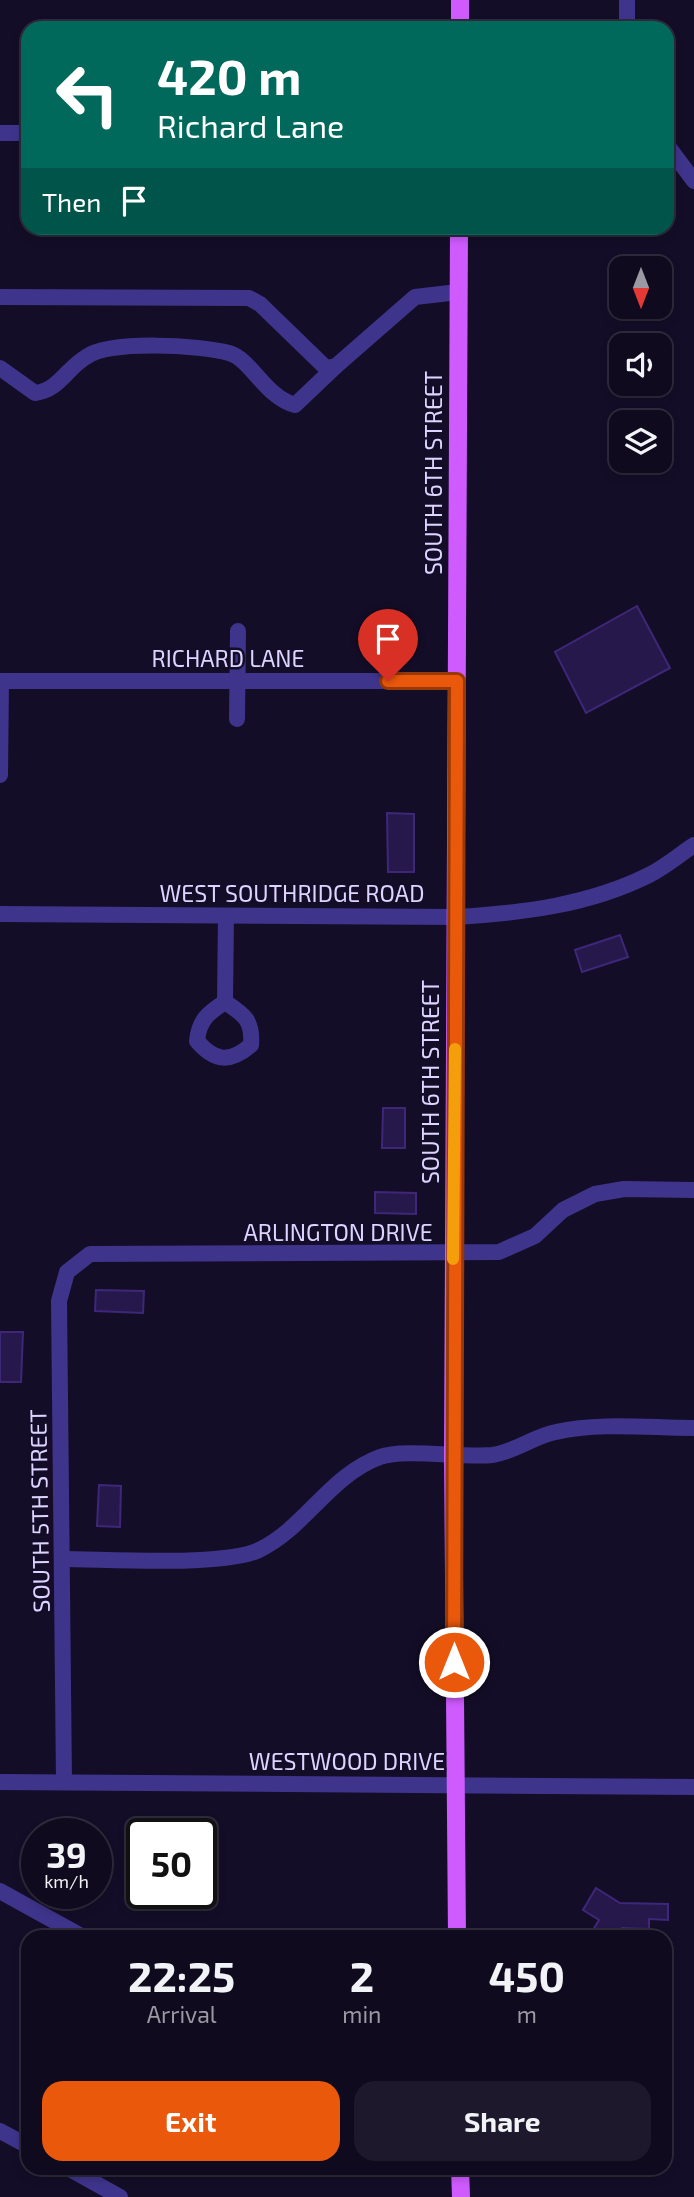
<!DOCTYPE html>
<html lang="en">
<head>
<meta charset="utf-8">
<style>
	:root { --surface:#0f0a1e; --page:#1d182b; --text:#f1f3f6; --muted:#9b9aa4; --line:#2f2b3c; --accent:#ea580c }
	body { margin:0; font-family:"Exo 2",sans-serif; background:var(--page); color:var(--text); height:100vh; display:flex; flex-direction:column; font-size:26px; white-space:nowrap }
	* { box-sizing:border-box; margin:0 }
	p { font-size:23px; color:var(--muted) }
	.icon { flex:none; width:38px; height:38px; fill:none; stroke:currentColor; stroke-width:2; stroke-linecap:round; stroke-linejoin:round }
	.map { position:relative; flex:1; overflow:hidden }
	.details { position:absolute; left:21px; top:1930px; width:651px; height:245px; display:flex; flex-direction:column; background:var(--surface); border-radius:21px; box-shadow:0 4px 10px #0003,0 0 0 2px var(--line) }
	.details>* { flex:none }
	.guide { position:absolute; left:21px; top:21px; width:653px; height:214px; border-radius:21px; box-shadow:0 4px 10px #0003,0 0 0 2px var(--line); background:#00695c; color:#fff; overflow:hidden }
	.needle { width:46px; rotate:180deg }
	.fabs { position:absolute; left:609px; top:256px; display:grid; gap:14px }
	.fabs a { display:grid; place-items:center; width:63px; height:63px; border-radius:14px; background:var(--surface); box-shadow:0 4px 10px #0003,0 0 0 2px var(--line); font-size:35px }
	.speed { position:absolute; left:21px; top:1818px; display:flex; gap:14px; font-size:35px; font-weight:700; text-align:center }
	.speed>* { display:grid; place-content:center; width:91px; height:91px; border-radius:50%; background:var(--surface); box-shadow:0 4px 10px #0003,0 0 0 2px var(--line); line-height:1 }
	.speed small { font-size:18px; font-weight:400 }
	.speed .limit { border:4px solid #111; border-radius:10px; background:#fff; color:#111 }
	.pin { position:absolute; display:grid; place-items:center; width:60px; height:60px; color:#fff; margin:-72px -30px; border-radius:50% 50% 50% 0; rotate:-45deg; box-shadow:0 0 7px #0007 }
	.pin .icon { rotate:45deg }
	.me { position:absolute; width:77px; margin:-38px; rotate:0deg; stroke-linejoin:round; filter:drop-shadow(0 0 5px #0008) }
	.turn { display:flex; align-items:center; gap:24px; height:147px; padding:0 21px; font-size:32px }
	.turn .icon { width:91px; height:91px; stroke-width:2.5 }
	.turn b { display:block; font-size:49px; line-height:60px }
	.then { display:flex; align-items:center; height:66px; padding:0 21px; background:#0003; gap:14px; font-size:26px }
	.eta { display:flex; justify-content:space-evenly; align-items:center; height:119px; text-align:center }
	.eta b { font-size:42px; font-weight:700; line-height:49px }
	.primary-button { display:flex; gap:14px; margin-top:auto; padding:14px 21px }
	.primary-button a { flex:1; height:80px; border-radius:21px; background:var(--accent); color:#fff; font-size:28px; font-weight:700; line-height:80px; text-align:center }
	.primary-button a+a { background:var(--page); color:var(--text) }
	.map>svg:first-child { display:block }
	.building { fill:#26184b; stroke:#3e2779; stroke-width:2 }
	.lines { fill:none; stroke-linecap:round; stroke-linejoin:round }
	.minor { stroke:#3e348b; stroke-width:16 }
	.major { stroke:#cf5bff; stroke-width:18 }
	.route-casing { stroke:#983908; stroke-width:18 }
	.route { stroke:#ea580c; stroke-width:12 }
	.slow { stroke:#f59e0b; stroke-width:12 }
	.labels { text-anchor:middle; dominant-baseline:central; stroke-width:5; stroke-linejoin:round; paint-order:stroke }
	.street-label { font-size:23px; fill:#ddd4ff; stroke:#140d28 }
</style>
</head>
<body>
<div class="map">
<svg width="694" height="2197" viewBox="0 0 694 2197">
	<rect width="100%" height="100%" fill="#140d28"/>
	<g class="building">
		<path d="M637 606 670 668 586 713 555 652Z"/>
		<path d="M387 813 414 814V872H388Z"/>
		<path d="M620 935 628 957 582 972 575 950Z"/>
		<path d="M383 1108H405V1148H382Z"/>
		<path d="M375 1192 416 1193V1214L375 1213Z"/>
		<path d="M96 1290 144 1291 143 1313 95 1311Z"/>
		<path d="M0 1332H23L21 1382H0Z"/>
		<path d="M99 1485 121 1486 120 1527 97 1526Z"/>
		<path d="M596 1888 620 1903 668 1904V1920L649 1919V1929L622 1928 617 1937H605L593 1930 599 1920 583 1910Z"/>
	</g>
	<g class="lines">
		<g class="minor">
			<path d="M627 0V28"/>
			<path d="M0 133H28"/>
			<path d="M667 145 694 181"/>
			<path d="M0 297 249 298 260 304 326 368 336 366 415 297 458 292"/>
			<path d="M0 368 35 393C59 390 66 369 86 357 110 340 200 345 229 353 251 359 265 397 295 405L336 366"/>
			<path d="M0 681H457"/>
			<path d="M237 719 238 631"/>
			<path d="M0 775 1 681"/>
			<path d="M0 914 456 917C523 913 589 905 649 875 665 867 679 855 694 845"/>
			<path d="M225 1002C245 1015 253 1021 251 1045 230 1063 215 1062 197 1041 199 1020 208 1013 225 1002L226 916"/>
			<path d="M63 1559C107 1559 223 1567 259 1550 305 1528 330 1475 380 1457 404 1448 463 1458 492 1455 515 1452 534 1436 556 1432 601 1422 649 1428 694 1428"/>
			<path d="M64 1781 59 1301 67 1272 90 1254 499 1252 535 1236 563 1210 595 1194 624 1189 694 1190"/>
			<path d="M0 1782 694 1787"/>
			<path d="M0 1891 83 1937"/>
			<path d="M0 2131 28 2146"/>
			<path d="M68 2168 120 2197"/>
		</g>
		<g class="major">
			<path d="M460 28V0"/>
			<path d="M457 1937 453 1455 459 228"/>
			<path d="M460 2168 461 2197"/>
		</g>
	</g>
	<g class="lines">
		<defs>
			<path id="route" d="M388 681H457L454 1662"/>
		</defs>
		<use href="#route" class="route-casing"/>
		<use href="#route" class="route"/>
		<path class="slow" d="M453 1259 455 1049"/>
	</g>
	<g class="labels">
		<g class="street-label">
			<text transform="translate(433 473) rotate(-90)">SOUTH 6TH STREET</text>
			<text x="228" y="658">RICHARD LANE</text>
			<text x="292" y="893">WEST SOUTHRIDGE ROAD</text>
			<text transform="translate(430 1082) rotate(-90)">SOUTH 6TH STREET</text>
			<text x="338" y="1232">ARLINGTON DRIVE</text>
			<text transform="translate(39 1511) rotate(-91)">SOUTH 5TH STREET</text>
			<text x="347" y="1761">WESTWOOD DRIVE</text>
		</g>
	</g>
</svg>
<div class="fabs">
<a><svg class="needle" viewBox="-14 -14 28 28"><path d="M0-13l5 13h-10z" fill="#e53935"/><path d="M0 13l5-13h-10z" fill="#9b9aa4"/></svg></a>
<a><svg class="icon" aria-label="sound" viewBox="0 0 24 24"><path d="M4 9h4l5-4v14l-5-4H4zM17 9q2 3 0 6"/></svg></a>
<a><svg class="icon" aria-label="layers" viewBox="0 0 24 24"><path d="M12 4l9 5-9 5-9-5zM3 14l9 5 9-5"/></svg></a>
</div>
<div class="speed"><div>39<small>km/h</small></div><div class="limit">50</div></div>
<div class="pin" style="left:388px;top:681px;background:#d93025"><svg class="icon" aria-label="arrive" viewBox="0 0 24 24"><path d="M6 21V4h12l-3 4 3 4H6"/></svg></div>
<svg class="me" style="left:454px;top:1662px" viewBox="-20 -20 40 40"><circle r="17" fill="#ea580c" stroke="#fff" stroke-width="3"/><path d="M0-11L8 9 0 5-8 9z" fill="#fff"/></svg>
<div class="guide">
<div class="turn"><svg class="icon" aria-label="left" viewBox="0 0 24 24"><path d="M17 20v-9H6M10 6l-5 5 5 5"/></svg><div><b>420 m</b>Richard Lane</div></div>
<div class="then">Then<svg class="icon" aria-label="arrive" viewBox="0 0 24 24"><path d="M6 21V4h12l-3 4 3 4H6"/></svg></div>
</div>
<section class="details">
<div class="eta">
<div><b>22:25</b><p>Arrival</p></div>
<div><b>2</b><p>min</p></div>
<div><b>450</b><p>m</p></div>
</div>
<div class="primary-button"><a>Exit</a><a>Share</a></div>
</section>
</div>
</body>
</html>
